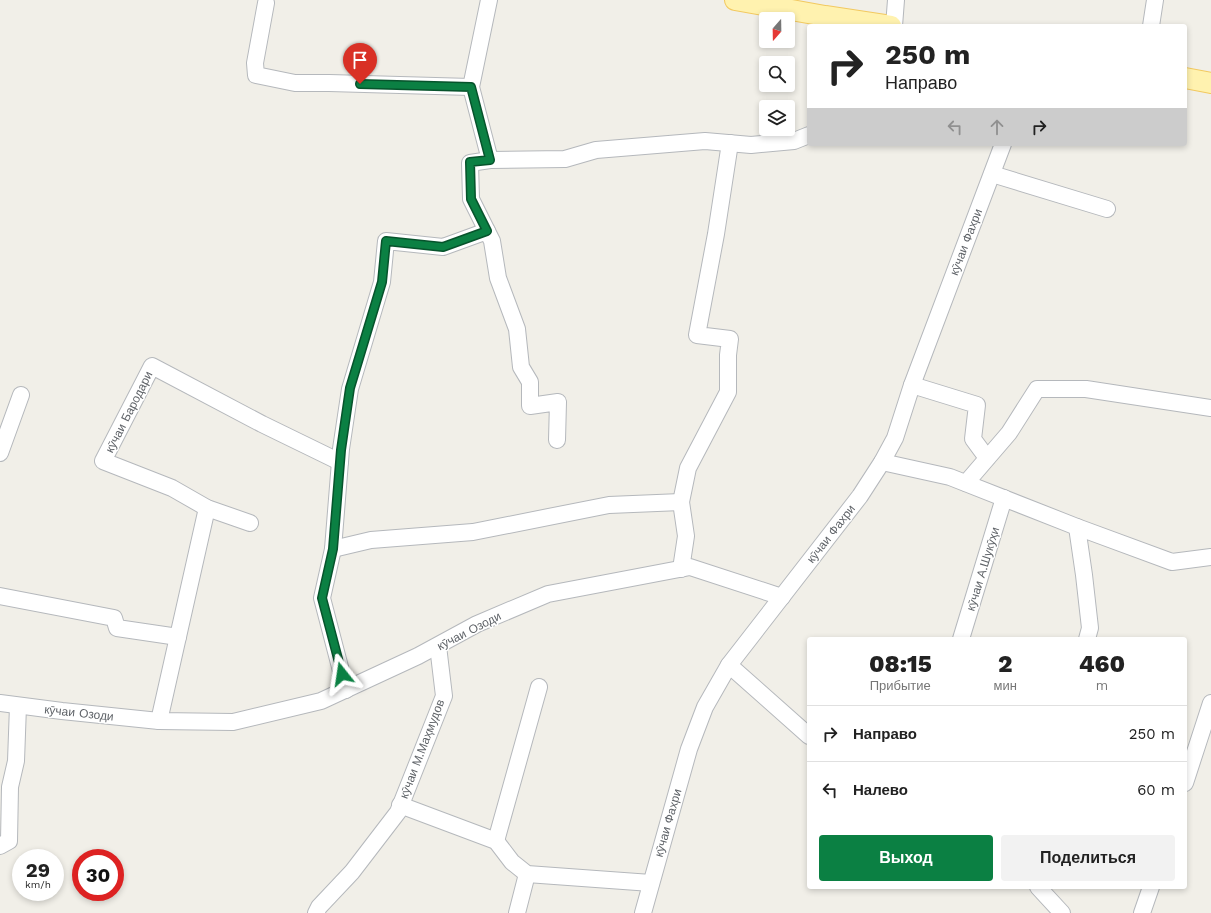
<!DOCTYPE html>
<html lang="ru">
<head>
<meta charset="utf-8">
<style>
	:root { --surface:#fff; --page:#f2f2f2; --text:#222; --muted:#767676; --line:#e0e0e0; --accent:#0b8043 }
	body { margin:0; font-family:"Work Sans",sans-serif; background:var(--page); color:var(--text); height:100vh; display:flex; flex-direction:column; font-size:15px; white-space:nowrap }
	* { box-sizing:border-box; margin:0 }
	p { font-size:13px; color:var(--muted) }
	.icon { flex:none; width:22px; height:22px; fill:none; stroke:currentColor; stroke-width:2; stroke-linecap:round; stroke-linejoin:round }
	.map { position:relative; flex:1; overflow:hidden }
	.sheet { position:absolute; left:807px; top:637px; width:380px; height:252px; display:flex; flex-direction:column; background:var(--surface); border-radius:4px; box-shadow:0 2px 6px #0003 }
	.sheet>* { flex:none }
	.top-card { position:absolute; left:807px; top:24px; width:380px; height:122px; border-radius:4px; box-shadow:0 2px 6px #0003; background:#fff; color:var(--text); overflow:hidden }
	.needle { width:26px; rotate:200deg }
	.tools { position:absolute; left:759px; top:12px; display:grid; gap:8px }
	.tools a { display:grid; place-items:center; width:36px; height:36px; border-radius:4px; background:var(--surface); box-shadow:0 2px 6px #0003; font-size:20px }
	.speed { position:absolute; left:12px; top:849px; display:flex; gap:8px; font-size:20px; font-weight:700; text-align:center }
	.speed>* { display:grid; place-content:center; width:52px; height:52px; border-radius:50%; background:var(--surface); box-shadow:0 2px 6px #0003; line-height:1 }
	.speed small { font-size:10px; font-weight:400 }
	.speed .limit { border:6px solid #d22; background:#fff; color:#111 }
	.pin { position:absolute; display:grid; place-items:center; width:34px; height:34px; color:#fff; margin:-41px -17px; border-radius:50% 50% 50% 0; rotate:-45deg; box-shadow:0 0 4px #0007 }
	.pin .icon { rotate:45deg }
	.me { position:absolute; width:44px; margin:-22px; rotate:345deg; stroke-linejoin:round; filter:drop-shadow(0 0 3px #0008) }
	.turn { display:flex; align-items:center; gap:14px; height:84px; padding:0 12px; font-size:18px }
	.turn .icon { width:52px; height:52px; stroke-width:2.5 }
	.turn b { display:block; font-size:28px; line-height:34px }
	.lanes { display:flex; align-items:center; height:38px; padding:0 12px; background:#0003; justify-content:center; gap:20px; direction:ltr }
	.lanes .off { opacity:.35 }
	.eta { display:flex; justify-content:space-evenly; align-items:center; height:68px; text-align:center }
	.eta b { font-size:24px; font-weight:800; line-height:28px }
	.cta { display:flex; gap:8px; margin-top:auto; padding:8px 12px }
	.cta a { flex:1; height:46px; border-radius:4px; background:var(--accent); color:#fff; font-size:16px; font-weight:800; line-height:46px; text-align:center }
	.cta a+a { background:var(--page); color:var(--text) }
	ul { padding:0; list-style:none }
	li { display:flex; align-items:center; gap:12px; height:56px; padding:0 12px; border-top:1px solid var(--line) }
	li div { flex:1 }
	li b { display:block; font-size:15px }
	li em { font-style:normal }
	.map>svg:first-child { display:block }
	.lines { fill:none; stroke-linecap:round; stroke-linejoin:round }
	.minor-casing { stroke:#b5b8bc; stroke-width:18 }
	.major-casing { stroke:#f2c960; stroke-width:22 }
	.minor { stroke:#fff; stroke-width:16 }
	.major { stroke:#fff2af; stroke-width:20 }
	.route-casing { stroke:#07532c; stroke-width:10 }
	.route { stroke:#0b8043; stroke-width:7 }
	.labels { text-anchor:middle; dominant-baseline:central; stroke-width:3; stroke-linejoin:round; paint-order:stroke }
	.street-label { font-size:12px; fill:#5f6368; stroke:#fff }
</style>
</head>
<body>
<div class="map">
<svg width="1211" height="913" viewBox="0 0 1211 913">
	<rect width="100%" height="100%" fill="#f1efe8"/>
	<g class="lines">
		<defs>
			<g id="minor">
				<path d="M489 0 471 87 490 160 565 159 596 150 705 141 751 145 794 141 809 135"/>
				<path d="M266 3 255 63 256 75 295 83H329L471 87"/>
				<path d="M894 26 896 0"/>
				<path d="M1151 26 1155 0"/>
				<path d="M490 160 470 163 471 199 492 241 498 278 517 329 521 367 530 382V406L558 402 557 440"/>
				<path d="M992 174 1107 209"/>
				<path d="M912 385 977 405 973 439 987 458"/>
				<path d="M0 453 21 395"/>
				<path d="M882 462 950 477 1077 527 1172 562 1211 557"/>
				<path d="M966 483 1009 433 1037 389H1086L1211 408"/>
				<path d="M250 523 207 508 172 488 103 461 152 366 262 424 340 462"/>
				<path d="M1077 527 1084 575 1090 628 1087 639"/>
				<path d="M333 549 371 540 473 532 609 505 681 502"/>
				<path d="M681 569 686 536 681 502 688 468 728 392V355L730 339 697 335 716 234 730 143"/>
				<path d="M0 596 114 618 117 628 178 637"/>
				<path d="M961 639 1004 498"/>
				<path d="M729 665 809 736"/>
				<path d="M346 690 322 598 333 549 341 449 350 389 382 282 386 241 443 247 487 231"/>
				<path d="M0 703 62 711 159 721 233 722 321 701 418 656 477 624 548 594 690 567 782 597"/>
				<path d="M159 721 207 508"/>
				<path d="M1185 783 1211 703"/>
				<path d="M400 805 496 841 512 862 527 874 651 883"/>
				<path d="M496 841 539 687"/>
				<path d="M0 846 9 841 10 787 16 761 18 706"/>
				<path d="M1038 887 1062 913"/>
				<path d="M316 913 319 907 352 872 398 812 444 696 438 646"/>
				<path d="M517 913 527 874"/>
				<path d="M643 913 689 749 705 707 729 665 860 496 882 462 895 438 912 385 1003 144"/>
				<path d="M1142 913 1151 887"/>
			</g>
			<g id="major">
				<path d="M735 0 825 16 891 26"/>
				<path d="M1185 78 1211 83"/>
			</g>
		</defs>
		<use href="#minor" class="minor-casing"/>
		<use href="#major" class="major-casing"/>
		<use href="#minor" class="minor"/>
		<use href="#major" class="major"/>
	</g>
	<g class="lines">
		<defs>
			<path id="route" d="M342 674 322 598 333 549 341 450 350 388 382 282 386 241 443 247 487 231 471 199 470 162 490 160 471 87 360 84"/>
		</defs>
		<use href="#route" class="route-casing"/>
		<use href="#route" class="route"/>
	</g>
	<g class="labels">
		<g class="street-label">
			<text transform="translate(966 242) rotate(-69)">кӯчаи Фахри</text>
			<text transform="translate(129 412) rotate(-63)">кӯчаи Бародари</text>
			<text transform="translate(831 534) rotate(-52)">кӯчаи Фахри</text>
			<text transform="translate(983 569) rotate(-73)">кӯчаи А.Шукӯҳи</text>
			<text transform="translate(469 631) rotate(-27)">кӯчаи Озоди</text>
			<text transform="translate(79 713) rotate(6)">кӯчаи Озоди</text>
			<text transform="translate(422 749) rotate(-69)">кӯчаи М.Маҳмудов</text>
			<text transform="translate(668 823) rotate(-74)">кӯчаи Фахри</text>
		</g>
	</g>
</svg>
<div class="tools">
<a><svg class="needle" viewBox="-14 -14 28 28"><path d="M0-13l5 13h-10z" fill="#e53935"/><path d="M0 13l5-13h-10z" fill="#767676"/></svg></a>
<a><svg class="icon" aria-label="search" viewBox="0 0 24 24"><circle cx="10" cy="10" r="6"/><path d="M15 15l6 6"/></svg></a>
<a><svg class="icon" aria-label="layers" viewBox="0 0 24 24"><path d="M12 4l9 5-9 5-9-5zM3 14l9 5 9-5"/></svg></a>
</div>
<div class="speed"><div>29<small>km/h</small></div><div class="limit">30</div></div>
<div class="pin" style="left:360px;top:84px;background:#d93025"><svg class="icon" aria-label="arrive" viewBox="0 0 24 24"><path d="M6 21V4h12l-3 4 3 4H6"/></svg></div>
<svg class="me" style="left:342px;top:674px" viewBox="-20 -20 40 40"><path d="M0-17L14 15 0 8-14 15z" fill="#0b8043" stroke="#fff" stroke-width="4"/></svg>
<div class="top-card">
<div class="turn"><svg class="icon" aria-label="right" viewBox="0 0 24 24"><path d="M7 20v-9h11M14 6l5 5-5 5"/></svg><div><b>250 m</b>Направо</div></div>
<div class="lanes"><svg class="icon off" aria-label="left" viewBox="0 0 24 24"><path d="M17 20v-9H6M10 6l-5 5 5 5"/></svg><svg class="icon off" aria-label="ahead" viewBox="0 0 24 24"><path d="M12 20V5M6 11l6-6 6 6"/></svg><svg class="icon" aria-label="right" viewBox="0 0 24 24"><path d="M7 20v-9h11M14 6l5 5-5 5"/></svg></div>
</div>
<section class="sheet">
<div class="eta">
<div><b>08:15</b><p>Прибытие</p></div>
<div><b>2</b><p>мин</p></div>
<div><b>460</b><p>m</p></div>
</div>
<ul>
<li><svg class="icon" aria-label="right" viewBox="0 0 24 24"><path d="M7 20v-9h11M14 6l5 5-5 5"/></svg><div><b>Направо</b></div><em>250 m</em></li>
<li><svg class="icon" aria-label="left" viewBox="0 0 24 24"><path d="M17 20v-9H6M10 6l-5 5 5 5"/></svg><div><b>Налево</b></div><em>60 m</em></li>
</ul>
<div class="cta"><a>Выход</a><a>Поделиться</a></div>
</section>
</div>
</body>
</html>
